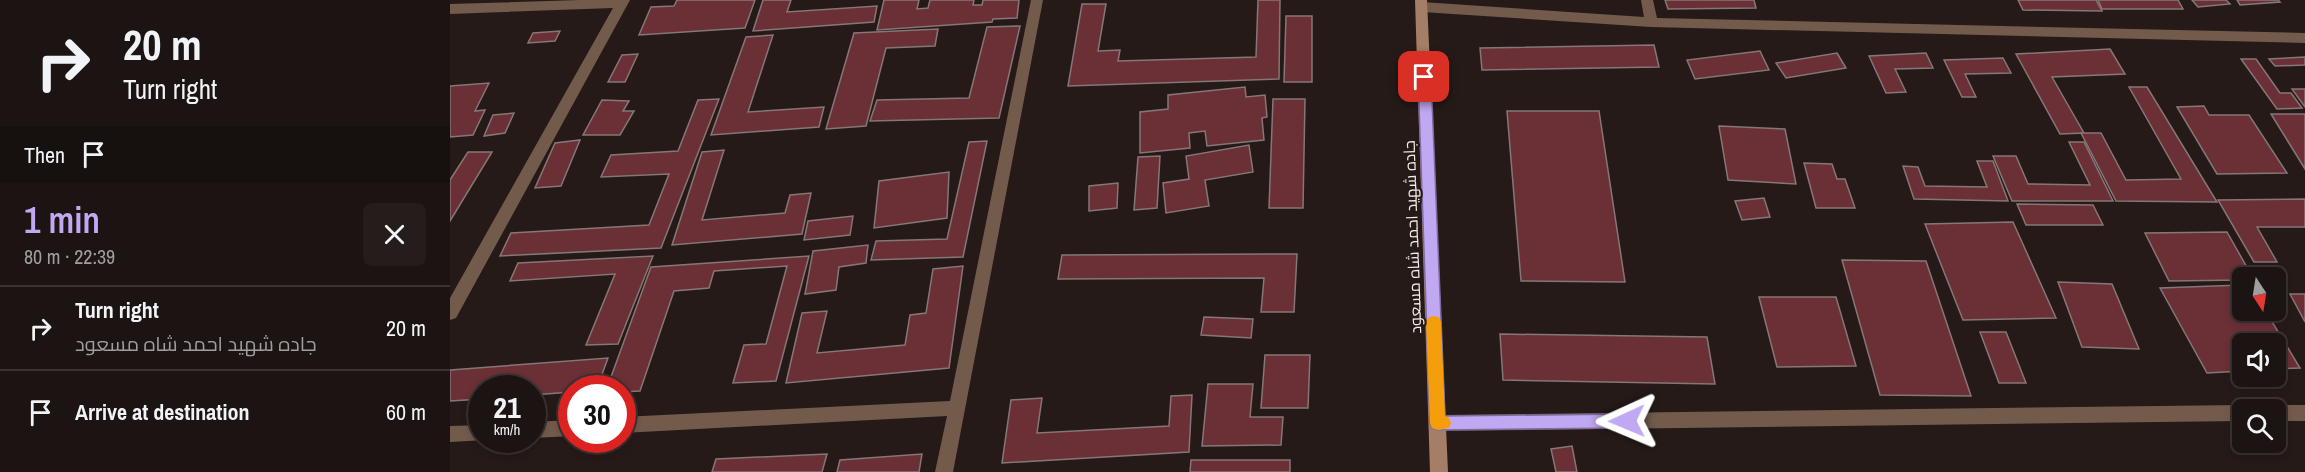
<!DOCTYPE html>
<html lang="en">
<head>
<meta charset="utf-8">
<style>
	:root { --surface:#1c1412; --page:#251d1b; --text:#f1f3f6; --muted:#a09e9f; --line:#3a3332; --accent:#c1a8f3 }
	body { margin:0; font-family:"Archivo Narrow",Cairo,sans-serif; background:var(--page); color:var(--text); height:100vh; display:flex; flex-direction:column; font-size:22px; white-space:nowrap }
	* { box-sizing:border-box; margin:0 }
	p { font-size:20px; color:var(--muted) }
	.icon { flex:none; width:33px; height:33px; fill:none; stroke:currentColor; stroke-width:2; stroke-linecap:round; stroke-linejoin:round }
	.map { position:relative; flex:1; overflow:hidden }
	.details { display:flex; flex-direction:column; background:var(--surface); width:450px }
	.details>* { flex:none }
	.hud { background:#1c1412; color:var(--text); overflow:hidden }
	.needle { width:39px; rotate:168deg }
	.fabs { position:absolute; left:1782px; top:267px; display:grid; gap:12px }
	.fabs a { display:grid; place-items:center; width:54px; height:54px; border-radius:9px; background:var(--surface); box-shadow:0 3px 9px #0003,0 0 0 2px var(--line); font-size:30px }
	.speed { position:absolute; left:18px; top:375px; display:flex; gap:12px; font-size:30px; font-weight:700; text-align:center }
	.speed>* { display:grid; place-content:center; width:78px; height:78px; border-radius:50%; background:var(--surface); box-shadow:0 3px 9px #0003,0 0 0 2px var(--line); line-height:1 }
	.speed small { font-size:15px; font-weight:400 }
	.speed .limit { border:9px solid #d22; background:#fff; color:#111 }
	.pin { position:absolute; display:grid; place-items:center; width:51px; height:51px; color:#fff; margin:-26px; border-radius:12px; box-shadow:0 3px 9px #0006 }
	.me { position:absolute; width:66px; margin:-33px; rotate:269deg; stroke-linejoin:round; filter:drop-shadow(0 0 4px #0008) }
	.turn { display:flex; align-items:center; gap:21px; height:126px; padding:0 24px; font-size:27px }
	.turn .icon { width:78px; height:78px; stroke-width:2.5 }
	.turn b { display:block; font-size:42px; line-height:51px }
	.then { display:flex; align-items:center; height:57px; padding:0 24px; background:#0003; gap:12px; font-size:22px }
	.round { display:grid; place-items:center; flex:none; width:63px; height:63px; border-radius:9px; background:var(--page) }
	.headline { display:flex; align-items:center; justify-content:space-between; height:102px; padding:0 24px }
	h1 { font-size:36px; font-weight:600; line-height:45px; color:var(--accent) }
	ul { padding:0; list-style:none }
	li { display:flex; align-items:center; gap:18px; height:84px; padding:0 24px; border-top:2px solid var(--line) }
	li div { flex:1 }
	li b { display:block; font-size:22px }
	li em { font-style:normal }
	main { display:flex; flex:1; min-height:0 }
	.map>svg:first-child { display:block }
	.building { fill:#6b2f36; stroke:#857777; stroke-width:1.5 }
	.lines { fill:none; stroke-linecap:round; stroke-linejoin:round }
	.street { fill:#735b4c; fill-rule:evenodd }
	.secondary { fill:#a47e66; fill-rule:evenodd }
	.route { fill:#c1a8f3; stroke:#7d6d9e; stroke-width:1.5 }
	.slow { fill:#f59e0b }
	.labels { text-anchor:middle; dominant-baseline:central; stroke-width:4.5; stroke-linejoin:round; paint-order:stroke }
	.street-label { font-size:16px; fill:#f4ecea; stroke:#251a18 }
</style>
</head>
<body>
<main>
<section class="details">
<div class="hud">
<div class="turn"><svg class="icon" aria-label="right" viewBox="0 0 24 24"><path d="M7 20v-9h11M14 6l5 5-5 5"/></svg><div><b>20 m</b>Turn right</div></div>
<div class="then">Then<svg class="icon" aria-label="arrive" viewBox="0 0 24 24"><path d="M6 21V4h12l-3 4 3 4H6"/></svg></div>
</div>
<div class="headline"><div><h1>1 min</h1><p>80 m · 22:39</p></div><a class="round"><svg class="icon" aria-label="close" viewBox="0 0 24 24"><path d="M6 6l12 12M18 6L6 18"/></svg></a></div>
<ul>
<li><svg class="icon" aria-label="right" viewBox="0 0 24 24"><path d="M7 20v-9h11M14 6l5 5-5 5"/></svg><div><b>Turn right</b><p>جاده شهيد احمد شاه مسعود</p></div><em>20 m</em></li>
<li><svg class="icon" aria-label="arrive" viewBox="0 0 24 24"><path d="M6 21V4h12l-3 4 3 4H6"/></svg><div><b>Arrive at destination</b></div><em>60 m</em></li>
</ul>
</section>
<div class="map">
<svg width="1855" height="472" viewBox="0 0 1855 472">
	<rect width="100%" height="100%" fill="#251a18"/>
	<g class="building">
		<path d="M227 0H305L295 28 189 35 201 7 224 6Z"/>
		<path d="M313 0H341L337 12 427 6 424 22 303 31Z"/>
		<path d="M434 0H469L467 9 478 8 480 0H524L523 5H532L533 0H569L567 18 543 19 542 22 427 30Z"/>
		<path d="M808 0H830L829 79 618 86 632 4H656L648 51 670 50 668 61 806 57Z"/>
		<path d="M1215 0H1304L1306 8 1218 9Z"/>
		<path d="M1568 0H1646L1652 11 1573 10Z"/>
		<path d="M1648 0H1728L1733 9H1652Z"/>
		<path d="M1742 0H1776L1780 4 1748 7Z"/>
		<path d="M1787 0H1828L1830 2 1790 5Z"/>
		<path d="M836 16H862V82H834Z"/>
		<path d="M570 26 549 118 420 121 427 100 519 98 537 27Z"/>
		<path d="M488 29 485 46 436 48 416 126 376 129 404 33Z"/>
		<path d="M110 31 105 41 78 43 83 33Z"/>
		<path d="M323 35 298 112 374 107 369 127 261 135 296 37Z"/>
		<path d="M1204 45 1209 67 1032 70 1030 48Z"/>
		<path d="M1660 49 1675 74 1602 77 1634 133 1610 134 1566 54Z"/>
		<path d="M1310 51 1319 70 1245 79 1237 60Z"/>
		<path d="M1387 53 1396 68 1336 78 1326 63Z"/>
		<path d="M1476 53 1483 68 1445 69 1456 92 1436 93 1419 56Z"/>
		<path d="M188 54 175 82H158L172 55Z"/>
		<path d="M1855 57V65L1825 66 1819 59Z"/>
		<path d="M1553 58 1561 73 1515 74 1526 97H1512L1494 60Z"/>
		<path d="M1791 59H1806L1830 93H1841L1852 108 1827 109Z"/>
		<path d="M39 83 25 111 35 110 23 135 0 137V86Z"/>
		<path d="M795 87 796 97 815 95 817 117 812 118 814 140 757 146 755 131 739 133 740 148 690 153V112L718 109V95Z"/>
		<path d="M1679 87H1697L1767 202 1666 201 1631 133H1651L1676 180 1731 179Z"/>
		<path d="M1842 89H1855V107Z"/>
		<path d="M269 99 211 248 50 256 61 233 199 225 219 174 151 177 161 155 228 151 248 100Z"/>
		<path d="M823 99H855L853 208H819Z"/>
		<path d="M152 100 179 101 173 111H184L170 135H133Z"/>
		<path d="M1754 106 1759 115H1799L1837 173 1767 174 1727 107Z"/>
		<path d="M1057 111H1149L1175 282 1071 281Z"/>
		<path d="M64 113 55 133 34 136 43 115Z"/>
		<path d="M1821 114H1855V169Z"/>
		<path d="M1269 126 1335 129 1346 184 1278 180Z"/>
		<path d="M130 140 111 186 85 188 105 143Z"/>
		<path d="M537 141 513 257 421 260 426 241 497 239 519 142Z"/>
		<path d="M1619 142H1634L1663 201H1562L1543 156H1566L1578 184 1640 185Z"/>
		<path d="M799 145 803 172 755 180 759 206 716 213 713 183 739 179 736 156Z"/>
		<path d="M274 150 252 220 335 213 340 195 361 193 352 234 222 245 252 152Z"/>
		<path d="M18 152H42L0 221V180Z"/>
		<path d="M710 156 707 208 684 210 688 157Z"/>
		<path d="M1527 161H1543L1558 201 1464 199 1453 166 1468 167 1475 186 1537 187Z"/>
		<path d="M1354 163 1382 164 1387 179H1395L1405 208H1366Z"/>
		<path d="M499 172 497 218 424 228 429 181Z"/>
		<path d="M668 183 667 208 639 211V186Z"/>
		<path d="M1314 198 1320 217 1292 220 1285 201Z"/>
		<path d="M1855 199V227H1807L1827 262H1804L1768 200Z"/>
		<path d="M1567 204 1643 205 1653 225H1576Z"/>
		<path d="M403 216 400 235 354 240 358 221Z"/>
		<path d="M1563 222 1606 318 1513 320 1475 224Z"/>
		<path d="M1777 232 1803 278H1792V280L1719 281 1695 233Z"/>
		<path d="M418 245 416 263 389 267 386 290 355 294 363 251Z"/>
		<path d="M847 254 844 312H811L814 278 608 279 612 255Z"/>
		<path d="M203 256 168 344 136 345 165 274 60 281 68 263Z"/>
		<path d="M359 256 326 381 283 383 294 345 316 344 337 266 264 271 259 288 224 291 190 391 172 392V388H157L201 267Z"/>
		<path d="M1392 260 1476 261 1521 396 1430 395Z"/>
		<path d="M513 266 499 368 336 383 352 313 377 311 367 353 455 345 460 315 476 313 483 269Z"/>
		<path d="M1608 282 1662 284 1689 349 1632 347Z"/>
		<path d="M1792 285V310H1815L1850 368 1826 369V344H1792V371L1757 373 1710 288Z"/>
		<path d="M1840 294H1855V322Z"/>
		<path d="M1309 297H1386L1406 366 1327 367Z"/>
		<path d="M754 317 803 319 801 338 751 335Z"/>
		<path d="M1530 332H1556L1576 383H1549Z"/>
		<path d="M1050 334 1257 337 1265 384 1053 380Z"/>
		<path d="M815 355H860L858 408H811Z"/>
		<path d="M158 358 147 388H122V392L82 395V388H32V399L0 401V370Z"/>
		<path d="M758 384H803L800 417H833L831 445 752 446Z"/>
		<path d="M742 395 739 452 552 463 561 400 592 398 587 433 719 426 721 396Z"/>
		<path d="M1122 446 1127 472H1106L1101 449Z"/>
		<path d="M377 454 372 472H262L266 459Z"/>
		<path d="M472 454 469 472H387L390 460Z"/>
		<path d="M741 460H840V472H740Z"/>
	</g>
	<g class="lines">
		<g class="street">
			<path d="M130 0H180L6 318 0 320V298L163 8 0 14V4Z"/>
			<path d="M581 0H593L503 472H485L497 416 172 433V417L500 401Z"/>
			<path d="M1191 0H1203L1207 18 1855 33V43L1201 27 972 12 966 7 972 2 1194 17Z"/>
			<path d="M1792 405 1799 410H1792V421L988 431 982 429 980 423 982 417 988 415Z"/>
			<path d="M1826 405H1855V421H1826V410H1819Z"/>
			<path d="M122 420V436L82 438V422Z"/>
			<path d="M32 425V440H36L0 442V426Z"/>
		</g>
		<path class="secondary" d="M965 0H977L998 472H980Z"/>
	</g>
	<path class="route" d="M974 72 981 77 995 416 1177 414 1182 416 1185 421 1182 426 1177 428 988 430 982 428 980 423 968 77Z"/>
	<path class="slow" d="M984 316 989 317 991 322 995 416 999 418 1001 423 999 428 988 430 982 428 980 423 976 322 979 317Z"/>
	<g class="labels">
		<g class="street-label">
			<text transform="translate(962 237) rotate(-92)">جاده شهيد احمد شاه مسعود</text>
		</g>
	</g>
</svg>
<div class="fabs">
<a><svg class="needle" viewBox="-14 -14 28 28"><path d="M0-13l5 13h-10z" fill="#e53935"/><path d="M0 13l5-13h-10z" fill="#a09e9f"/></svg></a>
<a><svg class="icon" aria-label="sound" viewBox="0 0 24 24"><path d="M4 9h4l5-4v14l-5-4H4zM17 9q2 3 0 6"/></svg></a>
<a><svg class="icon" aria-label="search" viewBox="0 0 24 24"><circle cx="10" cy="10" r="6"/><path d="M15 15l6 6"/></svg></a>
</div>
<div class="speed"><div>21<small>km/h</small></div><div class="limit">30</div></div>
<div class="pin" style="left:974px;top:77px;background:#d93025"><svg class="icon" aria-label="arrive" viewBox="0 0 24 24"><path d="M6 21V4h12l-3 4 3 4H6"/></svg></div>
<svg class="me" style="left:1177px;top:421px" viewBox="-20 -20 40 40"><path d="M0-17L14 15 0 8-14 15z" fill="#c1a8f3" stroke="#fff" stroke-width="4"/></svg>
</div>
</main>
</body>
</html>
